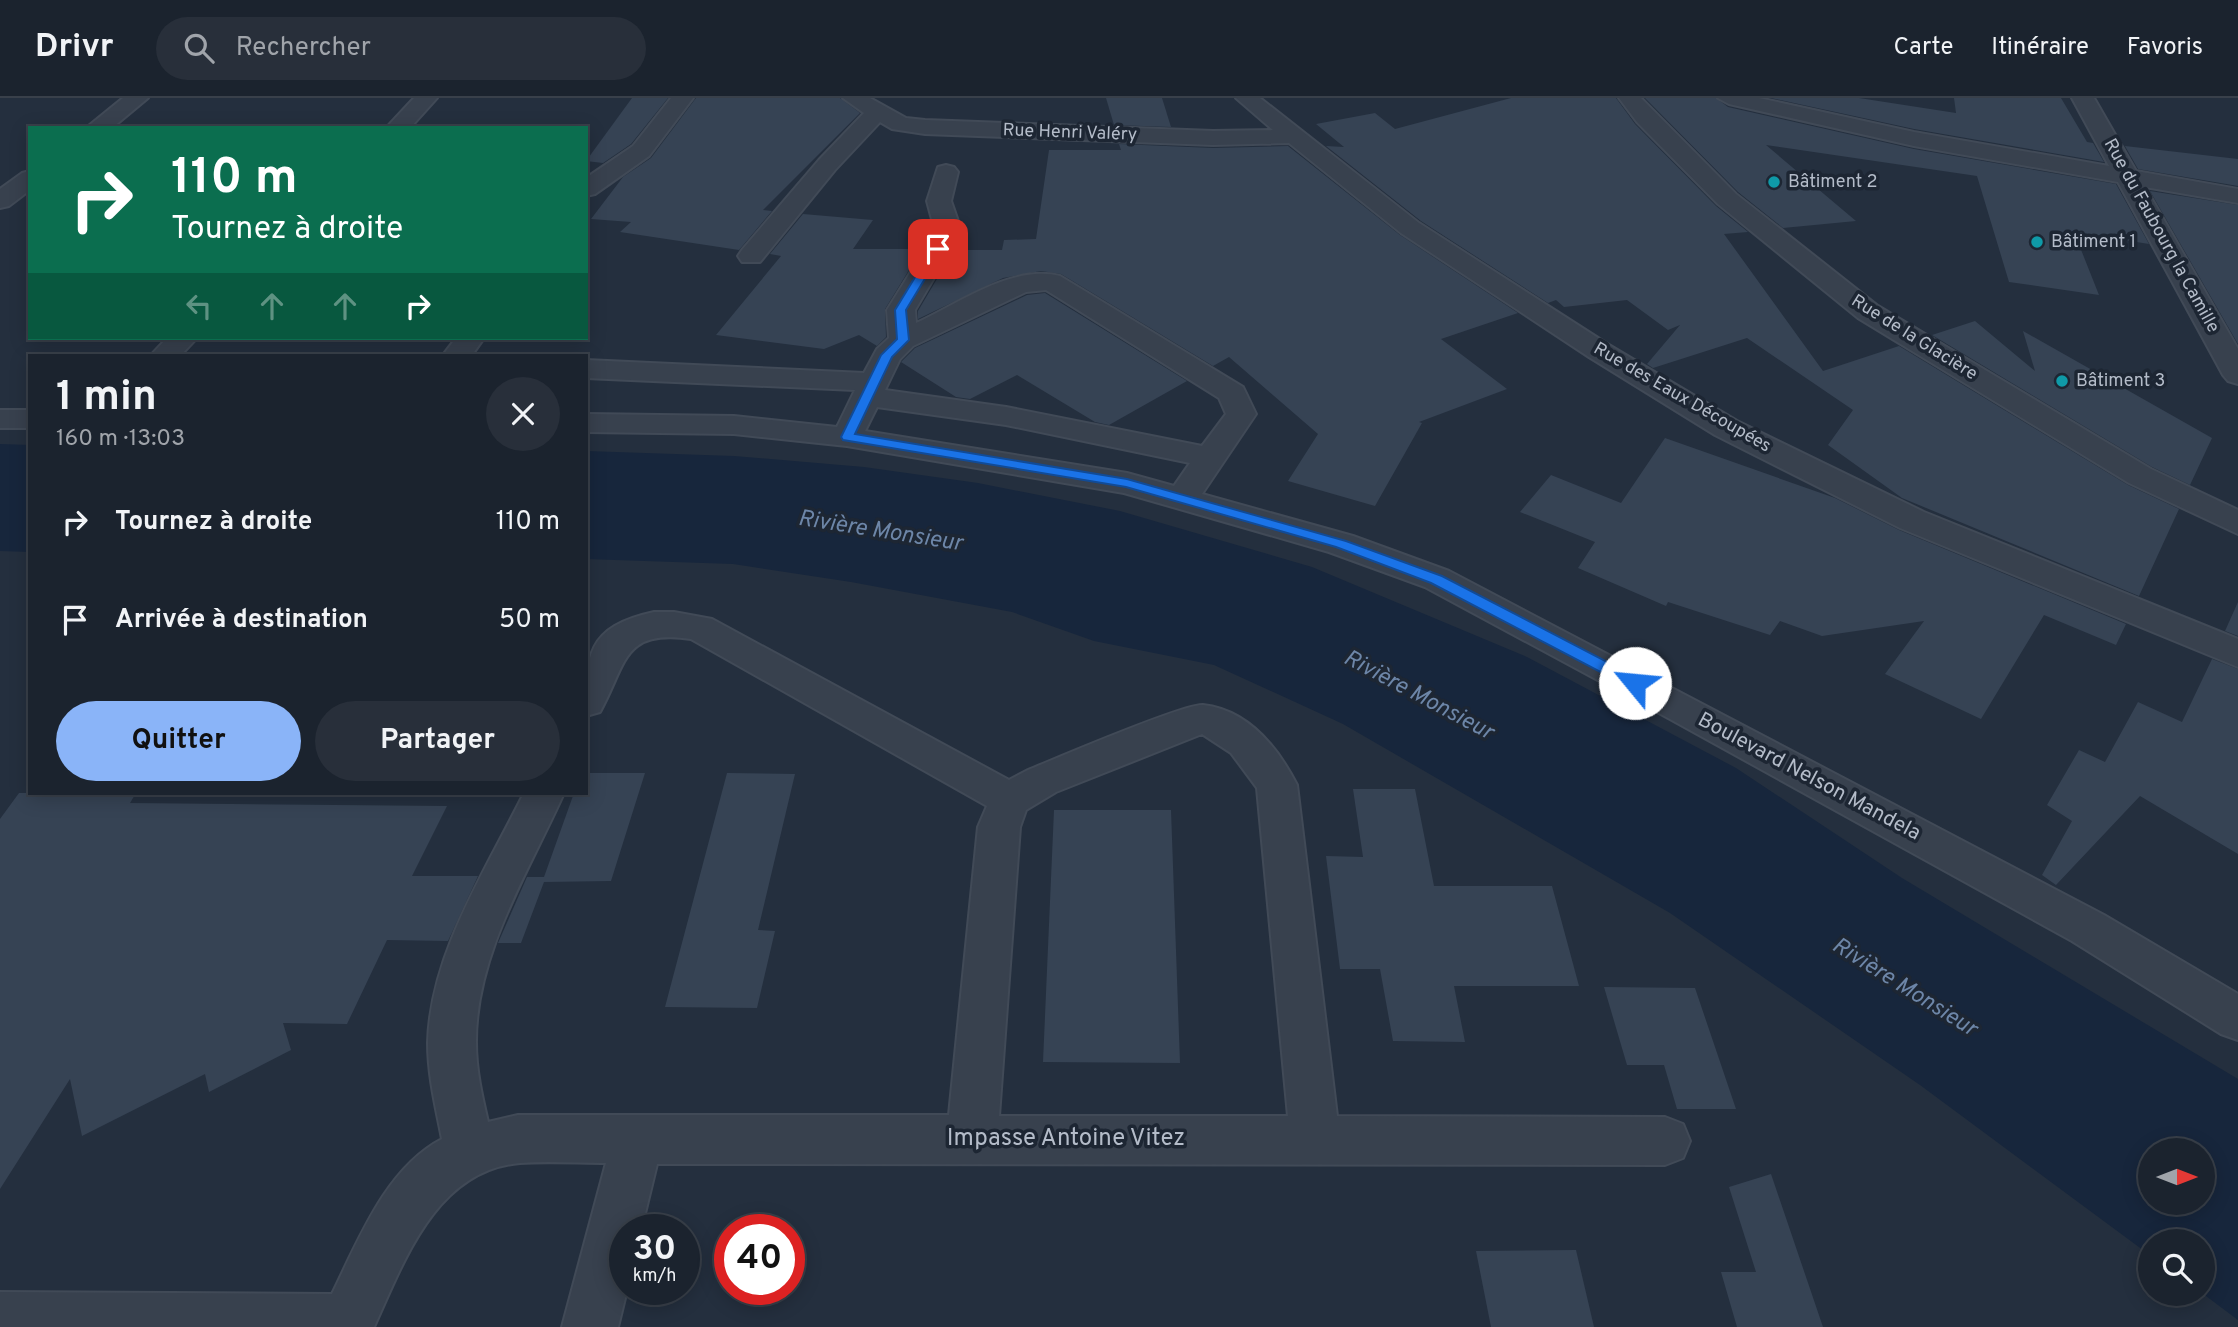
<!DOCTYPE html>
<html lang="fr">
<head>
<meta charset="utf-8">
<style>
	:root { --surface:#1b232e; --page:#282f3a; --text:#f1f3f6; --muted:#a0a4aa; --line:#39404a; --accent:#8ab4f8 }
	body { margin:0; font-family:Overpass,sans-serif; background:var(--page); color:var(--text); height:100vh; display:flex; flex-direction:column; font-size:26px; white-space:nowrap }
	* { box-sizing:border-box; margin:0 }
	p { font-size:23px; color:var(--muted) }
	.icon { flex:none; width:38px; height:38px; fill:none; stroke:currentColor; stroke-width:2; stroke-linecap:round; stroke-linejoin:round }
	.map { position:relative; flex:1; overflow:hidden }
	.panel { position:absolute; left:28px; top:256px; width:560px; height:441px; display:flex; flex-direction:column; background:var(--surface); border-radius:0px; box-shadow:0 4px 18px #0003,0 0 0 2px var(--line) }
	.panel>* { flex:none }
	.guide { position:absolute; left:28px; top:28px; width:560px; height:214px; border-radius:0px; box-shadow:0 4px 18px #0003,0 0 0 2px var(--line); background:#0b6e4f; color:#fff; overflow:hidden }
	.needle { width:46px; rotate:90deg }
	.controls { position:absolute; left:2138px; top:1040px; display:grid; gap:14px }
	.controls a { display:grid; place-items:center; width:77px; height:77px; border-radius:50%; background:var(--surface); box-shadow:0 4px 18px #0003,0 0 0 2px var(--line); font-size:35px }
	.speed { position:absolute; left:609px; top:1116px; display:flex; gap:14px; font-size:35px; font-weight:700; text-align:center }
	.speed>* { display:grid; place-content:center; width:91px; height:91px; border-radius:50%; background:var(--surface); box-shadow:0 4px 18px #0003,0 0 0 2px var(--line); line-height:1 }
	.speed small { font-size:18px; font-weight:400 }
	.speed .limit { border:10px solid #d22; background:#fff; color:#111 }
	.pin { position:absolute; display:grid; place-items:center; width:60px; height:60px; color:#fff; margin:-30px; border-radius:14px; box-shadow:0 4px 10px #0006 }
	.me { position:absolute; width:77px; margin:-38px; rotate:298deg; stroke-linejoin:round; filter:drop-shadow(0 0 5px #0008) }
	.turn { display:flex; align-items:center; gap:24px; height:147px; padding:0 28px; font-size:32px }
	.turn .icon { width:91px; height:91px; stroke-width:2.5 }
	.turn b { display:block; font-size:49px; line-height:60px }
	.lanes { display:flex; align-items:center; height:66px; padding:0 28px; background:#0003; justify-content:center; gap:35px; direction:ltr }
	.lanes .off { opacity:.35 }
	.round { display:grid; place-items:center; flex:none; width:74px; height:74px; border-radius:37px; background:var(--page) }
	.headline { display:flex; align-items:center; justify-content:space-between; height:119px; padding:0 28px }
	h1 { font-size:42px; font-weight:700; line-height:52px }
	.action { display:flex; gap:14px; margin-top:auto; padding:14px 28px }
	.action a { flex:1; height:80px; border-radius:42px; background:var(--accent); color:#111; font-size:28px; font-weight:700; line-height:80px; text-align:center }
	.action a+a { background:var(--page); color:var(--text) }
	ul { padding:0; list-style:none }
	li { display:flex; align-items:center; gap:21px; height:98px; padding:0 28px }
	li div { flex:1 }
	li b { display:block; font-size:26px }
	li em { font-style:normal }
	header { display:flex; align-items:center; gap:42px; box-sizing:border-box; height:98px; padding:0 35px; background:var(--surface); border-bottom:2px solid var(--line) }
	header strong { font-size:33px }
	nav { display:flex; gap:38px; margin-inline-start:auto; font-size:24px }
	.search { width:490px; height:63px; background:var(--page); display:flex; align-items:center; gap:18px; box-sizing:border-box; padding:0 24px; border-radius:38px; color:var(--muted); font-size:26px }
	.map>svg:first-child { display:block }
	.water { fill:#17263c; fill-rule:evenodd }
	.building { fill:#364354 }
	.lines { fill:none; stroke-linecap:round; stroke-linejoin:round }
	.minor-casing { stroke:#414a57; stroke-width:4 }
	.minor { fill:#38414e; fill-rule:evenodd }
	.route { fill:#1a73e8; stroke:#114b97; stroke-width:2 }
	.culture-dot { fill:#0f9aa8; stroke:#1d2633; stroke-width:2.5 }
	.labels { text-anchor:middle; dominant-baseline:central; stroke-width:7; stroke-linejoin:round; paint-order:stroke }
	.far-street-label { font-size:18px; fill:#b4bcc9; stroke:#1d2633 }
	.far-poi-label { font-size:18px; fill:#b4bcc9; stroke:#1d2633; text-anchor:start }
	.street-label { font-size:21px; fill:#b4bcc9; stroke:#1d2633 }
	.water-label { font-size:23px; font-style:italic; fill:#6d86a8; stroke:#1d2633 }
	.near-street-label { font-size:24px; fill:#b4bcc9; stroke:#1d2633 }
</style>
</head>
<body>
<header>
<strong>Drivr</strong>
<div class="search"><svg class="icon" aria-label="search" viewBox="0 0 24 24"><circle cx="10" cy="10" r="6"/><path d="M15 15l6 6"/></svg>Rechercher</div>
<nav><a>Carte</a><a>Itinéraire</a><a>Favoris</a></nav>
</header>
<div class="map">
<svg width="2238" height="1229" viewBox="0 0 2238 1229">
	<rect width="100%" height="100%" fill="#242f3e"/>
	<g class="water">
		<path d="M0 346 30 347V454L0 453Z"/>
		<path d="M586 353 734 358 864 369 978 385 1120 413 1312 469 1527 559 1736 670 1902 780 2238 981V1222L2202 1195 2203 1143H2151V1158L1920 987 1670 815 1343 626 1214 567 1094 543 1012 514 851 484 733 466 586 461ZM2151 1052H2203V1104H2151Z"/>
	</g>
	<g class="building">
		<path d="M632 0H668L631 46 603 65 586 63Z"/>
		<path d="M696 0H840L860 15 763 112 772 113 739 152 620 134 631 124 591 121 623 79 651 60Z"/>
		<path d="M1106 0H1162L1171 29 1114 27Z"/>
		<path d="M1511 0H1616L1635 26 1716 108 1748 134 1724 136 1823 273 1899 248 2128 387 2179 411 2139 498 1902 400 1828 347 1853 312 1747 240 1653 270 1647 266 1680 227 1668 232 1627 202 1564 209 1556 202 1548 205 1421 123 1326 48 1344 49 1316 26 1375 15 1395 31Z"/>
		<path d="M1645 0H1716L1728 9 1914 51 2116 86 2149 146 2074 134 2099 197 2009 184 1977 78 1766 47 1856 123 1783 130 1738 94Z"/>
		<path d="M1771 0H1859L1956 15 1954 0H2061L2087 44 2093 45 2104 64 1914 31Z"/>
		<path d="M1119 46 1213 50 1288 48 1400 137 1518 215 1441 241 1507 291 1419 324 1422 325 1375 408 1288 383 1318 336 1229 259 1213 268 1061 176 1041 173 1003 180 918 221V213L954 152H1002L1004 142 1036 141 1049 52H1121Z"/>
		<path d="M2125 48 2238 61V88L2138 71Z"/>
		<path d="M2150 93 2238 107V246Z"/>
		<path d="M803 116 873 122 853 151H922L885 211 886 239 877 248 859 237 824 251 716 237 781 158 770 156Z"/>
		<path d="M1045 195 1187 283 1109 327 1095 324 1017 277 970 301 956 299 901 264 915 250 1027 197Z"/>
		<path d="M1975 223 2035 273 2023 233 2212 340 2190 387 2152 369 1932 237Z"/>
		<path d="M1665 340 1835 400 1899 432 2126 526 2116 547 2044 517 1981 621 1885 576 1924 523 1822 538 1780 523 1770 537 1668 504 1666 508 1578 470 1595 444 1520 414 1551 377 1621 405Z"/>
		<path d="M2238 504V538L2225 533Z"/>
		<path d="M2212 561 2238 571V756L2140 698 2056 787 2042 777 2072 723 2047 707 2079 652 2105 664 2138 604 2182 624Z"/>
		<path d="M586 675H645L611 783 544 784 521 845H498L527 779H544L574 695H586Z"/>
		<path d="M727 675 795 676 758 832 775 833 757 910 665 909Z"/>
		<path d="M1353 691H1415L1434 788H1552L1579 888H1454L1465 944 1393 943 1380 871H1340L1326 758 1363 759Z"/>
		<path d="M19 695H136L130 705 447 708 412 778H478L448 843 387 842 347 926 283 925 291 952 209 994 205 976 82 1038 70 981 0 1091V721Z"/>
		<path d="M1054 712H1171L1180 965 1043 964Z"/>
		<path d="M1604 889 1695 890 1736 1011H1677L1664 967H1627Z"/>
		<path d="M1771 1076 1823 1229H1737L1721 1174H1756L1729 1089Z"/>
		<path d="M1576 1152 1594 1229H1491L1476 1153Z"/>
	</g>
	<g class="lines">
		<defs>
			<g id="minor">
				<path d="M123 0H148L112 30H86Z"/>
				<path d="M414 0H437L410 30H386Z"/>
				<path d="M671 0H693L649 58 595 96 586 98V80L633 48Z"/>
				<path d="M843 0H870L906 20 925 22 1213 33 1273 32 1236 0H1260L1419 125 1609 247 1737 323 1924 414 2238 541V569L1900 430 1715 337 1589 259 1401 135 1289 45 1213 47 925 36 892 31 880 24 835 72 760 164H742L738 158 742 152 819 62 864 15Z"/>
				<path d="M1619 0H1641L1736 96 1878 208 2151 371 2238 412V436L2129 385 1858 220 1718 106 1637 24Z"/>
				<path d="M1718 0H1759L1914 34 2109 68 2072 0H2094L2136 73 2238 91V105L2145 89 2238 251V286L2228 283 2223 277 2118 84 1914 48 1729 6Z"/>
				<path d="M946 67 954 69 958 74 951 103 960 129 951 151 915 212 916 225C958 206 1012 166 1060 178L1243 289 1256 316 1202 396 1353 438 1449 473 2104 817 2238 896V942L2221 936 2072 843 1670 621 1425 489 1329 454 1124 395 847 348 734 336 586 334V316L734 318 837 329 855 292 586 280V262L864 275 877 251 889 240 887 212 925 151 934 129 927 103 938 69ZM1046 192 1219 300 1226 316 1202 348 1006 309 885 292 900 261 913 248 1026 194ZM877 309 1006 327 1190 365 1174 388 1127 375 865 333Z"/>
				<path d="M30 73V92L9 108 0 110V91L22 75Z"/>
				<path d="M167 240H197L181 257H151Z"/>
				<path d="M456 240H484L472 257H443Z"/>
				<rect x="0" y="312" width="30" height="18"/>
				<path d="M654 514H674L712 521 1009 682 1028 672C1055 661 1185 605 1203 607 1248 612 1278 650 1297 687L1337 1018 1665 1019 1683 1026 1690 1043 1683 1060 1665 1067 657 1066 641 1132H625L627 1192 618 1229H562L606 1065C578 1065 548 1063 520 1065 436 1072 404 1163 374 1229H0V1194L332 1196C358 1143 386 1070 442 1041 436 1010 428 978 428 945 430 856 486 772 524 695H564C529 773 475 857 476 945 476 972 482 998 488 1024L518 1017H949L978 729 987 708 691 541C622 531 627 565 600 614L586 618C586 557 586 529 654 514ZM1202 636 1231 655 1257 690 1288 1018H999L1020 729 1026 712 1056 694Z"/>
			</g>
		</defs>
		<use href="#minor" class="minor-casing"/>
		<use href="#minor" class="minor"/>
	</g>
	<path class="route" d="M934 148 943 151 906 212 909 242 892 259 855 336 1127 381 1346 443 1442 478 1640 581V589H1629L1431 485 1336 449 1126 389 843 342 841 339 881 257 897 241 895 212Z"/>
	<g class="culture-dot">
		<circle cx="1774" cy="84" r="7"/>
		<circle cx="2037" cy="144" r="7"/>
		<circle cx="2062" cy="283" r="7"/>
	</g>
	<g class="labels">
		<g class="far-street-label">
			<text transform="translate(1070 35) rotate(2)">Rue Henri Valéry</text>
			<text transform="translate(2161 138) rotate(61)">Rue du Faubourg la Camille</text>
			<text transform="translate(1914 240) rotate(32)">Rue de la Glacière</text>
			<text transform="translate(1682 300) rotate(30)">Rue des Eaux Découpées</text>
		</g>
		<g class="far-poi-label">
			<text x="1788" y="84">Bâtiment 2</text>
			<text x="2051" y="144">Bâtiment 1</text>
			<text x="2076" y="283">Bâtiment 3</text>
		</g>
		<g class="street-label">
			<text transform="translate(1809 679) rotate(28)">Boulevard Nelson Mandela</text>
		</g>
		<g class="water-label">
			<text transform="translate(880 434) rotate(9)">Rivière Monsieur</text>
			<text transform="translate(1418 598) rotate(28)">Rivière Monsieur</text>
			<text transform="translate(1904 890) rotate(32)">Rivière Monsieur</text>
		</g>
		<g class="near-street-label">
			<text x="1066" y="1041">Impasse Antoine Vitez</text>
		</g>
	</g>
</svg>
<div class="controls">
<a><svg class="needle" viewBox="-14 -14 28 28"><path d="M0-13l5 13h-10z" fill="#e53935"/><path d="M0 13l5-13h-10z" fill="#a0a4aa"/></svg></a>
<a><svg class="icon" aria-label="search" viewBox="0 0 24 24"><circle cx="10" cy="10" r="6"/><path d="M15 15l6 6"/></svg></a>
</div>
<div class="speed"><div>30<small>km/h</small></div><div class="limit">40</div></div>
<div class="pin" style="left:938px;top:151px;background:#d93025"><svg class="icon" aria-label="arrive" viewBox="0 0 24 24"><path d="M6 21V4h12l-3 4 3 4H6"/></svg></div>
<svg class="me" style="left:1635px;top:585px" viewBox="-20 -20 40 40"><circle r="19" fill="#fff"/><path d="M0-13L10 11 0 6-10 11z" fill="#1a73e8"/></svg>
<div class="guide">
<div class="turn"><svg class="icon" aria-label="right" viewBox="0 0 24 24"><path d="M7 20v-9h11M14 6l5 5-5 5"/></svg><div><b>110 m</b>Tournez à droite</div></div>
<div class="lanes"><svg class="icon off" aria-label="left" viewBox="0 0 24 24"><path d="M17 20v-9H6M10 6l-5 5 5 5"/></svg><svg class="icon off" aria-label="ahead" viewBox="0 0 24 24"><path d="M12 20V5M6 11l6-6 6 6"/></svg><svg class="icon off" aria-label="ahead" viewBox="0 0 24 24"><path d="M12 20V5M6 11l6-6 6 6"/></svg><svg class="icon" aria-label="right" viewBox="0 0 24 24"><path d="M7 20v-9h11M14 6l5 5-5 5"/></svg></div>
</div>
<section class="panel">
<div class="headline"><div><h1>1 min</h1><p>160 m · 13:03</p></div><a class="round"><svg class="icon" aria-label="close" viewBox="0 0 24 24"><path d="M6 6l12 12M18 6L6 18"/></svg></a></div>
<ul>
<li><svg class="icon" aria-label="right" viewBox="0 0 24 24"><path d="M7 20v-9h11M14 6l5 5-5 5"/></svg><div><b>Tournez à droite</b></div><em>110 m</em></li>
<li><svg class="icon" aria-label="arrive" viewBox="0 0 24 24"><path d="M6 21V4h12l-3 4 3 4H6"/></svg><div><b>Arrivée à destination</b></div><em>50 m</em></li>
</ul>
<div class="action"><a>Quitter</a><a>Partager</a></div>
</section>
</div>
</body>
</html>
